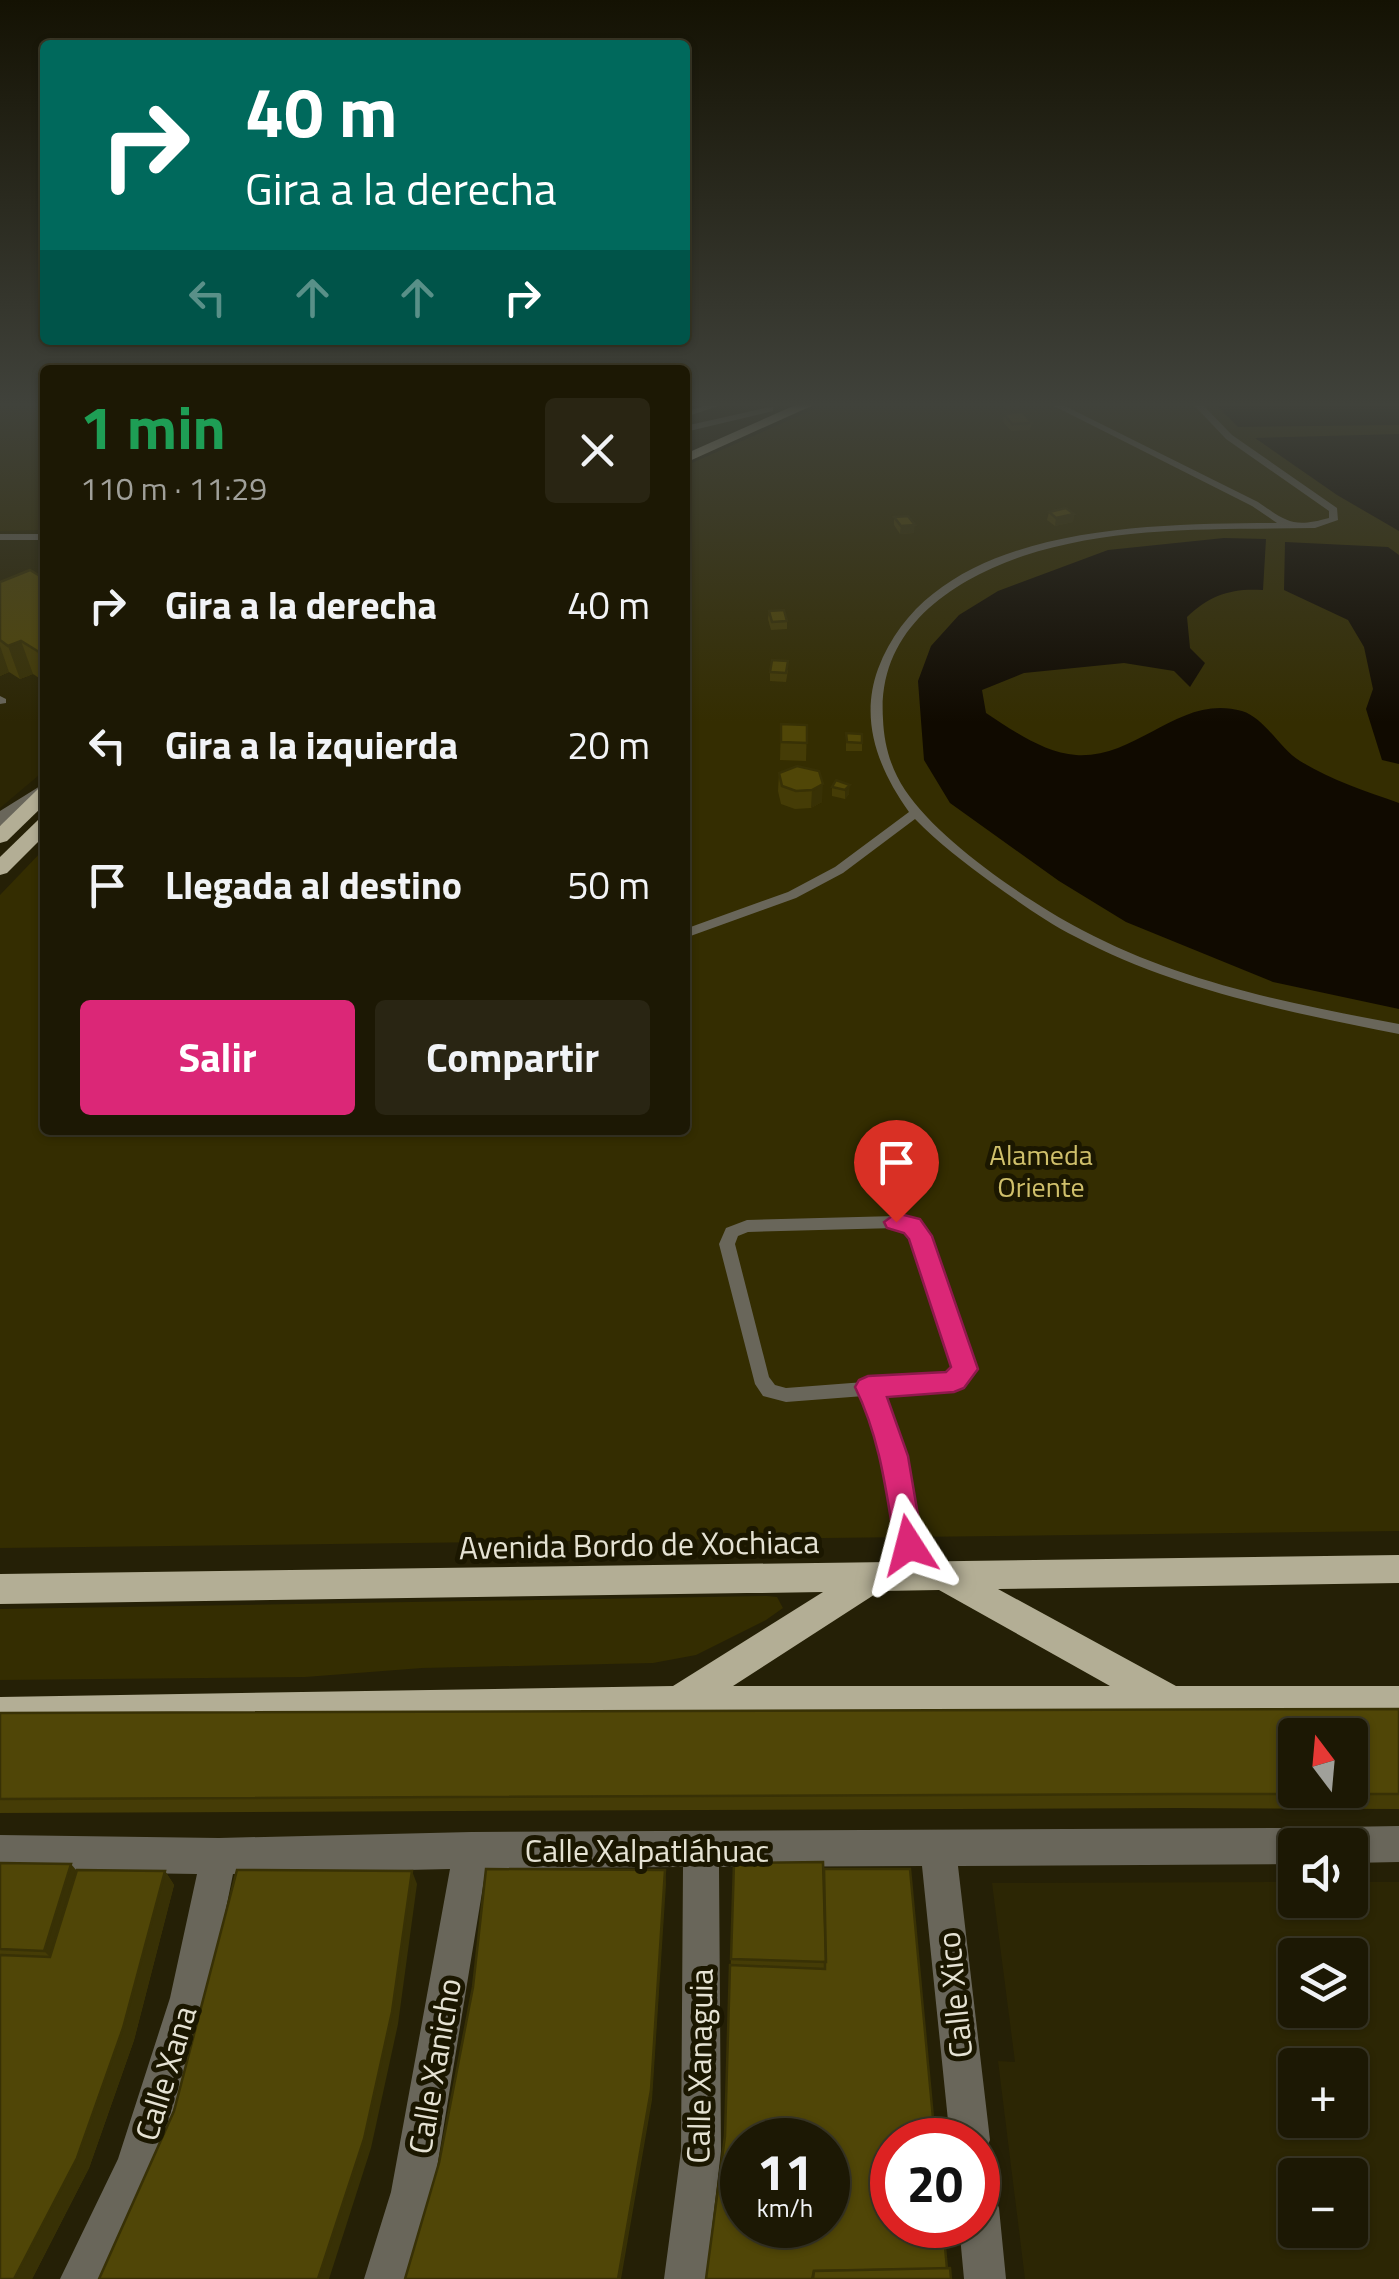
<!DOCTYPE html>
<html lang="es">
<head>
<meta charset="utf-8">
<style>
	:root { --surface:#1c1804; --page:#292513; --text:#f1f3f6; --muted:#a0a09a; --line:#3a3726; --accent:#db2777 }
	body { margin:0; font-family:"Titillium Web",sans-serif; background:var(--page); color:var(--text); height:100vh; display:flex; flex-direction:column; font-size:38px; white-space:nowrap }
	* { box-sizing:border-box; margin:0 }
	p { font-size:32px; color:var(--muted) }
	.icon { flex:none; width:55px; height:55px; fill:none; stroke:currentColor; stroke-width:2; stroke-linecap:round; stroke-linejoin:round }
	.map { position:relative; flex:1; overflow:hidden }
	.panel { position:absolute; left:40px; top:365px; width:650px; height:770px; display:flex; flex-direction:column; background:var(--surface); border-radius:10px; box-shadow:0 2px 8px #0004,0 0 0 2px var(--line) }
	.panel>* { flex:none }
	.banner { position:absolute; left:40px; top:40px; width:650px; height:305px; border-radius:10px; box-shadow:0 2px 8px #0004,0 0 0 2px var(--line); background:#00695c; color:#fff; overflow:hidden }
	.needle { width:65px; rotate:344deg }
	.fabs { position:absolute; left:1278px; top:1718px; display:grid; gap:20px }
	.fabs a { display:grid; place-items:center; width:90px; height:90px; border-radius:10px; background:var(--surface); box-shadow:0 2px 8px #0004,0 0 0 2px var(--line); font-size:50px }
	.speed { position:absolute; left:720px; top:2118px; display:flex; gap:20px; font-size:50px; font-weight:700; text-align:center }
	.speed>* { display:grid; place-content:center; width:130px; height:130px; border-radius:50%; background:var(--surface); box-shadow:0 2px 8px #0004,0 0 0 2px var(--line); line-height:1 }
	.speed small { font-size:25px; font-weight:400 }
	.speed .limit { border:15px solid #d22; background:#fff; color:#111 }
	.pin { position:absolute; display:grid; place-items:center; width:85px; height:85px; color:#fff; margin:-102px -42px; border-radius:50% 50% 50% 0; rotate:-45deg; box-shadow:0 0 10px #0007 }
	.pin .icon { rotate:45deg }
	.me { position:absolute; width:110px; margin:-55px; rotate:351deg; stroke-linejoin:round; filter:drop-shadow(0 0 8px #0008) }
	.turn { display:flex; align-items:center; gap:35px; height:210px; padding:0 40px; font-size:45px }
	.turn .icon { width:130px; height:130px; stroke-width:2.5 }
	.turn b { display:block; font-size:70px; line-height:85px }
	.lanes { display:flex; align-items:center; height:95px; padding:0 40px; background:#0003; justify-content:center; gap:50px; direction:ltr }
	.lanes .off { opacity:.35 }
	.round { display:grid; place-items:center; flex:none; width:105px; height:105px; border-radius:10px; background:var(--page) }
	.headline { display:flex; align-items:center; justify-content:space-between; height:170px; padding:0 40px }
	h1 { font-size:60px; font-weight:700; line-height:75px; color:#1e9e55 }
	.button { display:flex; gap:20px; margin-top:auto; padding:20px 40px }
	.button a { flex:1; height:115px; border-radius:10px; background:var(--accent); color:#fff; font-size:40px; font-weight:700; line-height:115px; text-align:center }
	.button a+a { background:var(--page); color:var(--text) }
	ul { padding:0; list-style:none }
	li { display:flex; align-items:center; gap:30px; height:140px; padding:0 40px }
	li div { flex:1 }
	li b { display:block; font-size:38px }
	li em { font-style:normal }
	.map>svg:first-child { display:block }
	.built { fill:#2c2604; fill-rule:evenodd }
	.green { fill:#342d01 }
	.water { fill:#100a00 }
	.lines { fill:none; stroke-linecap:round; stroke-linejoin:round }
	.lane { fill:#69665a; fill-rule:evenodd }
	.street { fill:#69665a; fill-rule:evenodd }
	.primary { fill:#b3ae95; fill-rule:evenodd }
	.wall { fill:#453c06 }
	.shaded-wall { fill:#383105 }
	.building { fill:#504607; stroke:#383105; stroke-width:2.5; fill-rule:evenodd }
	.route { fill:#db2777; stroke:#8e194d; stroke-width:2.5 }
	.labels { text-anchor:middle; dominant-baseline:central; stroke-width:10; stroke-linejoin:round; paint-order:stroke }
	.park-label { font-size:28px; fill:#d0c06b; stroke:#1b1700 }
	.near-street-label { font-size:32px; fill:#e5e2d3; stroke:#1b1700 }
</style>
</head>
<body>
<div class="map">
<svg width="1399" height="2279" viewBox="0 0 1399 2279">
	<rect width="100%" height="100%" fill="#252006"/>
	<g class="built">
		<path d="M0 403H45V770L0 808Z"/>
		<path d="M1295 1882V1900H1350V1882H1399V2279H1025L998 2061 1015 2062 992 1883ZM1350 1955V2010H1295V1955ZM1350 2065V2120H1295V2065ZM1295 2175H1350V2230H1295Z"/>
	</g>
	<g class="green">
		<path d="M0 403H45V530L0 531Z"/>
		<path d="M828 403H1399V1531L0 1548V895L45 848V1130H685V466Z"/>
		<path d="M767 1596 777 1597 783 1608 766 1620 696 1655 653 1663 422 1668 305 1677 0 1680V1609Z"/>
	</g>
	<g class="water">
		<path d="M1214 403H1399V425L1238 427Z"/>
		<path d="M1399 434V531L1337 495 1255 438Z"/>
		<path d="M1224 538 1266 539 1263 590C1231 588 1210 595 1187 617L1190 648 1205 663 1190 687 1174 671 1124 663 1024 673 982 690 986 713C1012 730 1044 753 1076 755 1138 759 1180 693 1242 711 1265 718 1280 749 1300 761 1331 780 1365 791 1399 803V1009L1273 982 1126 922 1059 881 950 803 924 760 918 681 931 646 959 615 998 591 1108 550Z"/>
		<path d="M1285 542 1388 547 1399 555V764L1382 760 1366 709 1373 689 1364 647 1348 620 1284 590Z"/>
	</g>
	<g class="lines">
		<g class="lane">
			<path d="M713 403H727L685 417V412Z"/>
			<path d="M1048 403H1059L1258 502C1287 522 1293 528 1329 518V511L1226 439 1192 403H1201L1232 435 1337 508 1338 520 1315 528C1217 530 1118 525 1023 556 948 582 877 631 883 719 884 745 891 769 905 790 939 841 1027 901 1082 930 1180 982 1291 1004 1399 1024V1034C1289 1012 1176 990 1076 937 1046 922 1019 902 992 883 965 863 938 843 915 819L843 873 796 898 685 938V929L788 892 835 867 909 812C879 770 859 721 878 669 933 523 1147 524 1277 523L1252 506Z"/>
			<path d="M770 407H773V411L685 432V426Z"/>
			<rect x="0" y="534" width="45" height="6"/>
			<path d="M0 696 6 699V703L0 704Z"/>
			<path d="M896 1216 917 1221 928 1235 973 1361 967 1381 945 1390 881 1395 893 1419 904 1456 918 1541 947 1567 950 1573 947 1579 940 1582 933 1579 902 1551 900 1545C892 1494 887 1443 864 1396L786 1402 763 1396 755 1384 719 1244 726 1228 747 1220ZM896 1228 906 1230 913 1238 955 1361 953 1372 943 1376 786 1388 775 1385 769 1377 735 1244 738 1236 748 1232Z"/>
		</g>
		<g class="street">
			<path d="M45 783V798L0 826V811Z"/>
			<path d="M1399 1826V1862L1350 1863V1845H1322L1327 1832 1340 1827Z"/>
			<path d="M1295 1828 1308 1833 1313 1845H1295V1864L958 1866 990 2140 984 2154 978 2157V2140H950L922 1866 719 1867 721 2151 706 2279H664L681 2151 683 1867 486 1868 433 2192 406 2279H364L391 2192 450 1869 233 1874 208 1998 156 2166 103 2279H60L118 2159 170 1998 197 1874 0 1871V1835L219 1838 471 1832Z"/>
			<path d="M978 2187 993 2193 999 2208 1006 2279H964L959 2225H978Z"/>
		</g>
		<g class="primary">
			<path d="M800 403H818L685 463V454Z"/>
			<path d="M45 787V804L7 841 0 843V826L38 789Z"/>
			<path d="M45 818V835L7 873 0 875V857L38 820Z"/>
			<path d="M1399 1555V1583L998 1589 1176 1686H1399V1718H653L0 1731V1697L673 1686 823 1592 0 1604V1574ZM939 1590 1110 1686H733L880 1591Z"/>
		</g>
	</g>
	<g class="wall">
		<path d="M1019 403 1018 408 1010 410 998 404Z"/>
		<path d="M1004 414 1032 423 1030 430 1011 431 1003 422Z"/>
		<path d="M1049 512 1074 514 1073 522 1055 526 1047 520Z"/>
		<path d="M894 517 914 533 900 534 894 525Z"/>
		<path d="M45 579V682L33 674 20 679 9 672 0 676V582Z"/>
		<path d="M769 611 787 621V629L771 630 768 619Z"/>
		<path d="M788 670 786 682 770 681V672Z"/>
		<path d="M781 724 807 725 806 761 780 760Z"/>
		<path d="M846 733 862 743V751H846Z"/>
		<path d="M797 766 822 802 811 808 795 809 781 804 778 791 779 773Z"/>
		<path d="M836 780 849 794 845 799 832 796V787Z"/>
		<path d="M1399 1709V1809L1177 1808 0 1813V1713Z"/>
		<path d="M0 1863 77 1870 165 1871 174 1885 134 2040 89 2168 32 2279H0Z"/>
		<path d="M734 1863 824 1869H910L709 2264 725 2138Z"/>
	</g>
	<g class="shaded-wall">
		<path d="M1011 403H1019L1018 408 1010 410Z"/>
		<path d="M1074 514 1073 522 1055 526 1056 518Z"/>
		<path d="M915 525 914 533 900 534 901 526Z"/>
		<path d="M21 641 33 674 20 679 8 646Z"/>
		<path d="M0 646 9 672 0 676Z"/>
		<path d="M45 650V669L39 652Z"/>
		<path d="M823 784 822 802 811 808 812 790Z"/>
		<path d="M850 785 849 794 845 799V790Z"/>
		<path d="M71 1864 88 1884 62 1969 44 1951Z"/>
		<path d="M665 1870 666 1884 652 2100 621 2279H618Z"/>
		<path d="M165 1871 174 1885 134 2040 89 2168 32 2279H14Z"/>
		<path d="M412 1871 417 1884 398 2024 371 2148 329 2279H318Z"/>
	</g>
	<g class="building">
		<path d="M1022 412 1032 423 1012 424 1004 414Z"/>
		<path d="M1066 508 1074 514 1056 518 1049 512Z"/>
		<path d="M908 516 915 525 901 526 894 517Z"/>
		<path d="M30 570 45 579V650L39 652 21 641 8 646 0 640V582Z"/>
		<path d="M784 610 787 621 772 622 769 611Z"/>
		<path d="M772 660 788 661 786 673 770 672Z"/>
		<path d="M781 724 807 725V743L781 742Z"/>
		<path d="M846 733 862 734V743L847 742Z"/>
		<path d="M797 766 819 771 823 784 812 790 796 791 782 786 779 773Z"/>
		<path d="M836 780 850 785 845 790 832 787Z"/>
		<path d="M1399 1709V1794H1185L0 1799V1713ZM1295 1735H1350V1790H1295Z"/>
		<path d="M823 1862 826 1962 731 1959 734 1863Z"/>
		<path d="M0 1863 71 1864 44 1951 0 1949Z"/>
		<path d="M486 1869 665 1870 651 2090 618 2279H405L439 2163 473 1987Z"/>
		<path d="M824 1869H910L935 2140H892V2225H943L947 2269 814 2271 812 2279H706L725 2136 730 1965 825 1969V1962H826ZM742 2140H828V2225H742Z"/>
		<path d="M77 1870 165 1871 123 2028 77 2158 14 2279H0V1955L50 1957Z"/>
		<path d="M237 1870 412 1871 392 2012 364 2139 318 2279H99L174 2111Z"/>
		<path d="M950 2268 951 2279H813L814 2271Z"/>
	</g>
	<linearGradient id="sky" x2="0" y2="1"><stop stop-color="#141203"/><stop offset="0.56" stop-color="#40423b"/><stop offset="1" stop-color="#40423b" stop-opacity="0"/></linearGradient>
	<rect width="1399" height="722" fill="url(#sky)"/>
	<path class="route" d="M896 1213 920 1219 932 1236 978 1369 964 1388 954 1392 887 1397 908 1456 923 1545 919 1554 909 1558 899 1554 895 1545C886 1490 880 1438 855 1387L859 1380 868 1376 946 1372 951 1367 909 1239 904 1233 887 1228 884 1222Z"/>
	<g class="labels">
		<g class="park-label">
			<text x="1041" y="1154">Alameda<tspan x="1041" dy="32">Oriente</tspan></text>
		</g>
		<g class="near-street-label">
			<text transform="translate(639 1544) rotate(-1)">Avenida Bordo de Xochiaca</text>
			<text x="647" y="1850">Calle Xalpatláhuac</text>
			<text transform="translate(954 1995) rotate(-96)">Calle Xico</text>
			<text transform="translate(434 2066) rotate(-80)">Calle Xanicho</text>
			<text transform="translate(699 2066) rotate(-89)">Calle Xanaguia</text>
			<text transform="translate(165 2073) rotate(-73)">Calle Xana</text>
		</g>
	</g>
</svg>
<div class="fabs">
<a><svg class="needle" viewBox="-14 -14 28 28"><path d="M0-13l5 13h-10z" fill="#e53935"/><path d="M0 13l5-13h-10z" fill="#a0a09a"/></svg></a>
<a><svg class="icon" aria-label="sound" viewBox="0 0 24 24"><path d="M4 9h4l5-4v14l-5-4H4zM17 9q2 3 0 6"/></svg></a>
<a><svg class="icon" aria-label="layers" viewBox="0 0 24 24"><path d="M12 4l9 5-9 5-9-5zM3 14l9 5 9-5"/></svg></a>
<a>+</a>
<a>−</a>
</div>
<div class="speed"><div>11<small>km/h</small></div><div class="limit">20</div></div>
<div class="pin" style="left:896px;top:1222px;background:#d93025"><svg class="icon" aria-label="arrive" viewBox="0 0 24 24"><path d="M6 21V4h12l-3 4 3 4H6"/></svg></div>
<svg class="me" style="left:909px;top:1545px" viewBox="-20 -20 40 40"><path d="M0-17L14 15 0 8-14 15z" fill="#db2777" stroke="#fff" stroke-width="4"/></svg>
<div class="banner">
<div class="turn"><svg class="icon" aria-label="right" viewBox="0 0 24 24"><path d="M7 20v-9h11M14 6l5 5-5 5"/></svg><div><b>40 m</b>Gira a la derecha</div></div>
<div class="lanes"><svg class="icon off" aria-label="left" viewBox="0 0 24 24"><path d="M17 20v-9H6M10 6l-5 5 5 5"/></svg><svg class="icon off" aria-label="ahead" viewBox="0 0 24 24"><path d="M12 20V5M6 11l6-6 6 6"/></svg><svg class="icon off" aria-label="ahead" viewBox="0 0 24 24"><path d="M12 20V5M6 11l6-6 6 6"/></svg><svg class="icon" aria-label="right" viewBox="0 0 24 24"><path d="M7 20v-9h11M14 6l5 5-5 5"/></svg></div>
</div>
<section class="panel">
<div class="headline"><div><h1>1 min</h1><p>110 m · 11:29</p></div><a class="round"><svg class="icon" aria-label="close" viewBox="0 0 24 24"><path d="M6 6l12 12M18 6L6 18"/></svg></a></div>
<ul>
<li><svg class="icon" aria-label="right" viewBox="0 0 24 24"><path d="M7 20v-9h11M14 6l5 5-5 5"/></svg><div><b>Gira a la derecha</b></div><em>40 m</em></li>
<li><svg class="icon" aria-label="left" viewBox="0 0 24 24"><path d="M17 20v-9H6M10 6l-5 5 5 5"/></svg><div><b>Gira a la izquierda</b></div><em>20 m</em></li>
<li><svg class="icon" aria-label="arrive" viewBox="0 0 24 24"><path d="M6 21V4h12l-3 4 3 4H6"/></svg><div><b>Llegada al destino</b></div><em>50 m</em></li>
</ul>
<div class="button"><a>Salir</a><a>Compartir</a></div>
</section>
</div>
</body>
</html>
